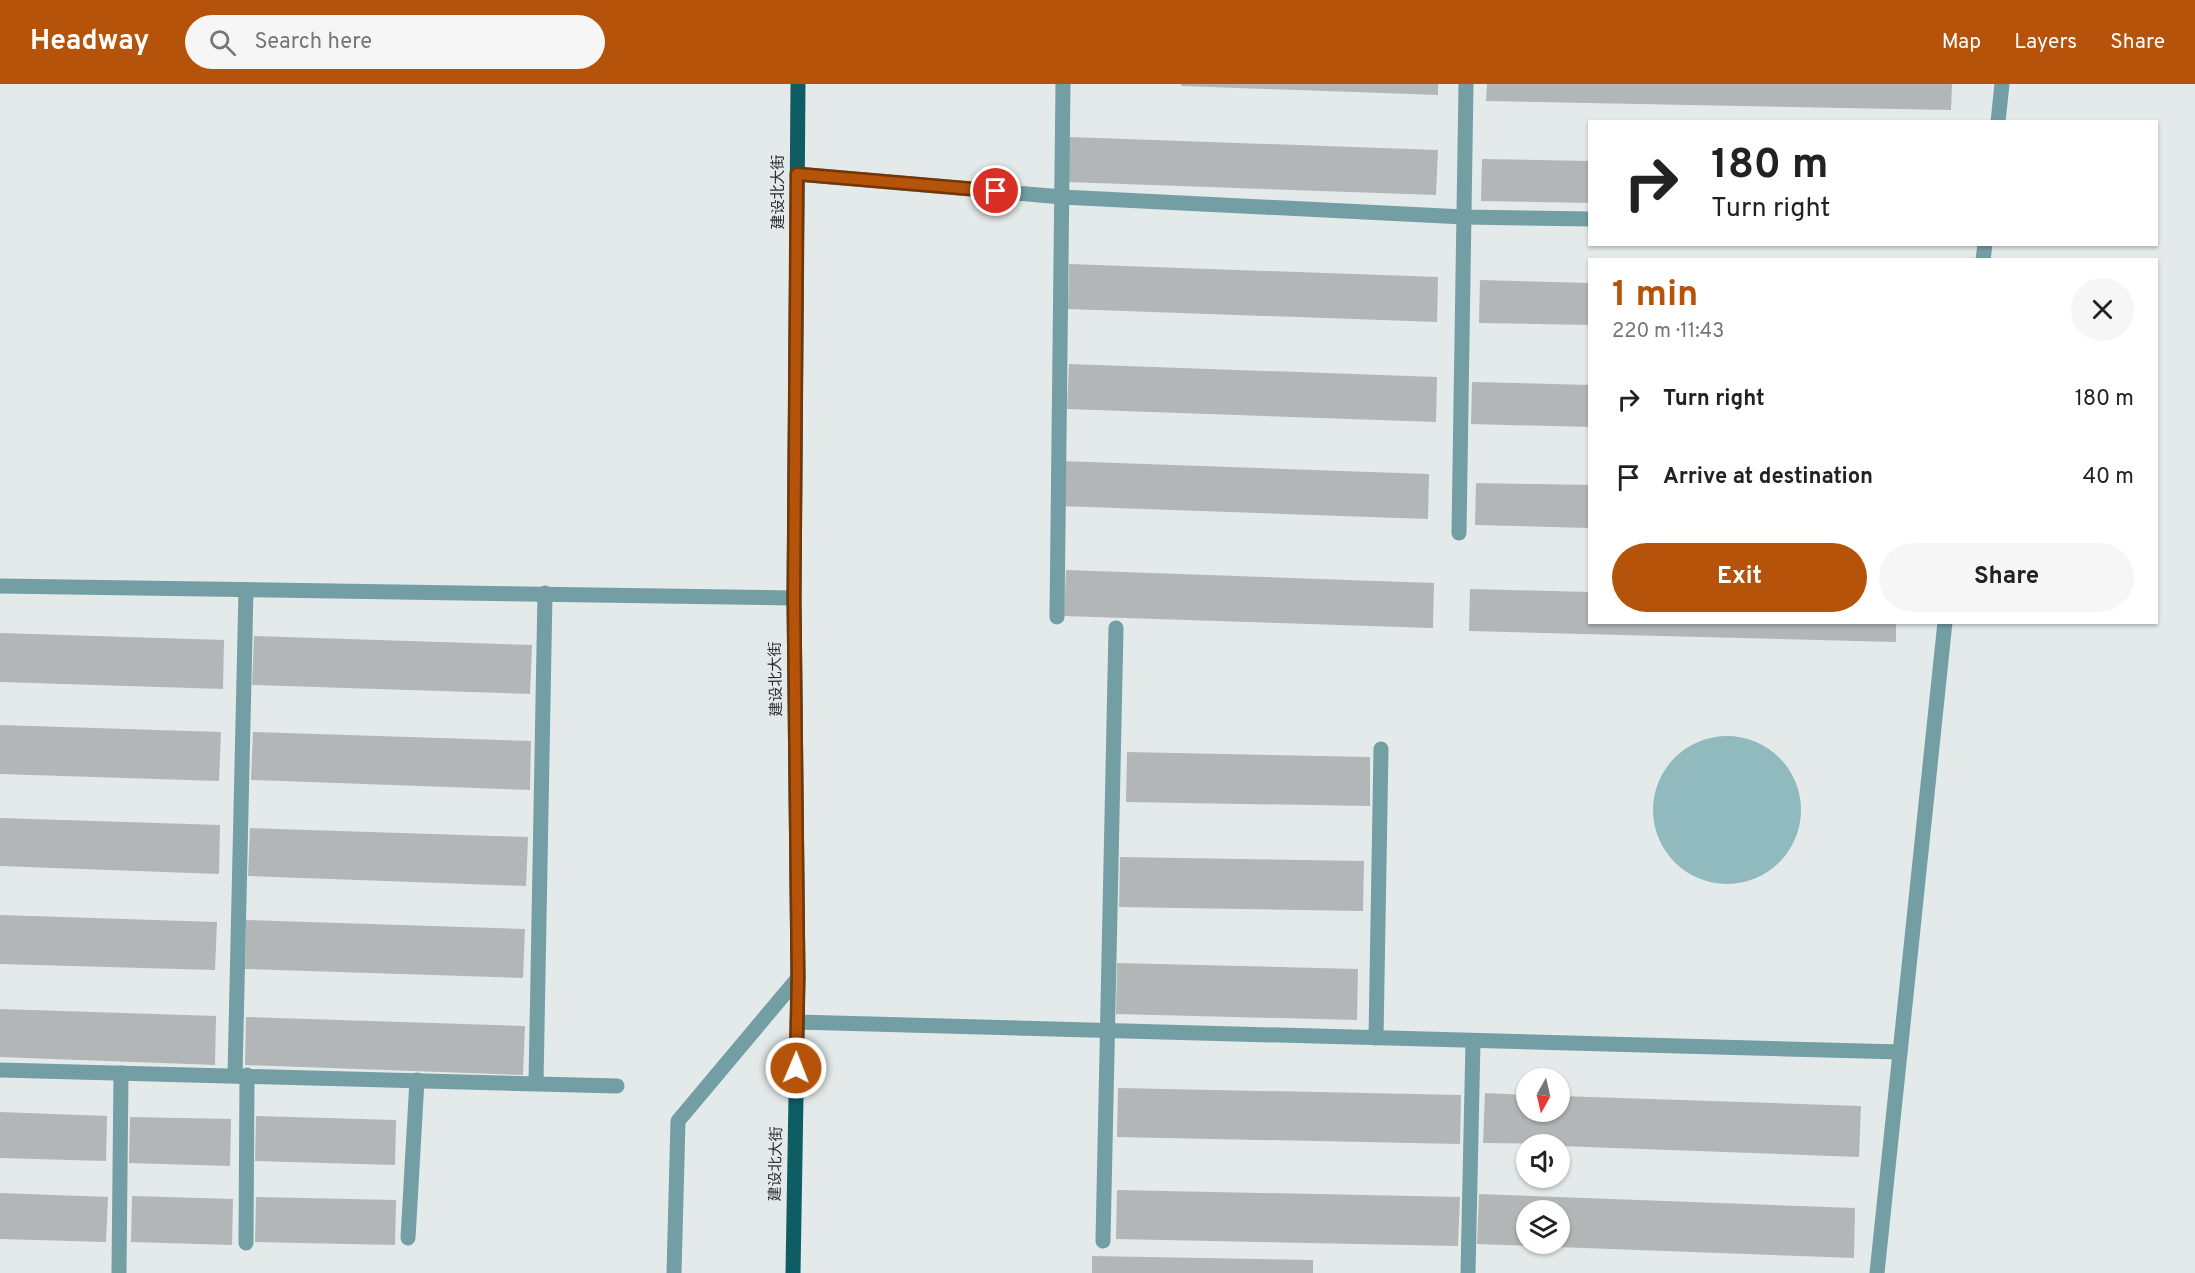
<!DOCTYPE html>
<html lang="en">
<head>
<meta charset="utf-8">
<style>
	:root { --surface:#fff; --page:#f6f6f6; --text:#222; --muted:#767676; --accent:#b45309 }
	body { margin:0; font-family:Overpass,"Noto Sans SC",sans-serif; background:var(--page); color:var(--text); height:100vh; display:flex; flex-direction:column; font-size:22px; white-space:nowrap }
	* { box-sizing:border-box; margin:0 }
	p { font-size:20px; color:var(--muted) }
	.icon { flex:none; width:33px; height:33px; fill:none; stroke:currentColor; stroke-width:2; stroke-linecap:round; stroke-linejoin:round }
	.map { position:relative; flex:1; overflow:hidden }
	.panel { position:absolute; left:1588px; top:174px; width:570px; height:366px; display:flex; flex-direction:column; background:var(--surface); border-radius:0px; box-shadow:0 2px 4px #0004 }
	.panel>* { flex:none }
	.banner { position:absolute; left:1588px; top:36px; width:570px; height:126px; border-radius:0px; box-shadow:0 2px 4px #0004; background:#fff; color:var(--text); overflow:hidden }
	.needle { width:39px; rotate:188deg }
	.tools { position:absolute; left:1516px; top:984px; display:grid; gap:12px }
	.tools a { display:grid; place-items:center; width:54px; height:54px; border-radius:50%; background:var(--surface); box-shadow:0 2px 4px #0004; font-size:30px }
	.pin { position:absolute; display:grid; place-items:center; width:51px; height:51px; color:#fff; margin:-26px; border:3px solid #fff; border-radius:50%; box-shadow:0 2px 6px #0007 }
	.me { position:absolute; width:66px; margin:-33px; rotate:1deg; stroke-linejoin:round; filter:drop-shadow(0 0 4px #0008) }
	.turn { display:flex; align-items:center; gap:21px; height:126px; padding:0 24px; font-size:27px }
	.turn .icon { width:78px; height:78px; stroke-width:2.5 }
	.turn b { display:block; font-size:42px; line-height:51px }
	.round { display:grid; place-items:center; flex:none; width:63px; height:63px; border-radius:32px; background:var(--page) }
	.headline { display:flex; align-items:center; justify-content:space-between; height:102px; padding:0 24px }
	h1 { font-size:36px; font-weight:700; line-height:45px; color:var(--accent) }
	.primary-button { display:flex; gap:12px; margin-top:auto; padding:12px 24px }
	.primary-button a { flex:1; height:69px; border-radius:36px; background:var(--accent); color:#fff; font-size:24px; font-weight:700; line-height:69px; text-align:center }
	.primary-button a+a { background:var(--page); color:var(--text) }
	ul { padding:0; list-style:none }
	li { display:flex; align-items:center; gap:18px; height:78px; padding:0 24px }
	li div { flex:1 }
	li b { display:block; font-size:22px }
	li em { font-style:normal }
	header { display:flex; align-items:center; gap:36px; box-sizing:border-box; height:84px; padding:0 30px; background:var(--accent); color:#fff }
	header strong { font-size:28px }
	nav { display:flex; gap:33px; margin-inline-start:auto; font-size:21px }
	.search { width:420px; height:54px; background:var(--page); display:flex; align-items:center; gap:15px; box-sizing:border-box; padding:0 21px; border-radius:33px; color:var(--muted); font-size:22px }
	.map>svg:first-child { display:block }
	.water { fill:#91babe }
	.building { fill:#b2b6b7; fill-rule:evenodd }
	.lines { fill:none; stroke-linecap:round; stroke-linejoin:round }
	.minor { stroke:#739ea3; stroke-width:15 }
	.major { stroke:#0e5d64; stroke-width:15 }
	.route-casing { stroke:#753606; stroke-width:15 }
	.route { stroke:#b45309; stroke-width:10 }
	.labels { text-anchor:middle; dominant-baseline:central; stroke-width:5; stroke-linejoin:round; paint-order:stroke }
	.street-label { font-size:15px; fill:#292a2b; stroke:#e4e9ea }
</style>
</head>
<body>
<header>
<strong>Headway</strong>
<div class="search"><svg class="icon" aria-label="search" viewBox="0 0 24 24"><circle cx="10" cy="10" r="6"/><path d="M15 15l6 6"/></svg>Search here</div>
<nav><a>Map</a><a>Layers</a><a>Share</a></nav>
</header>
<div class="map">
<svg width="2195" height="1189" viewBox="0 0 2195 1189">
	<rect width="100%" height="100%" fill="#e4e9ea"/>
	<circle class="water" cx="1727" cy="726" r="74"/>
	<g class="building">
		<path d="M1181 0H1438V11L1181 2Z"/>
		<path d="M1487 0H1952L1951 26 1486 17Z"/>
		<path d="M1069 53 1438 66 1436 111 1067 98Z"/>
		<path d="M1482 75 1590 77V119L1481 117Z"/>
		<path d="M1069 180 1438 193 1437 238 1068 225Z"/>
		<path d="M1480 196 1590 199V241L1479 239Z"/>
		<path d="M1069 280 1437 293 1436 338 1067 325Z"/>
		<path d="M1472 298 1590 301V343L1471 340Z"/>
		<path d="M1061 377 1429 390 1428 435 1059 422Z"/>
		<path d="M1476 399 1590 401V444L1475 441Z"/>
		<path d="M1066 486 1434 499 1433 544 1064 532Z"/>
		<path d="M1470 505 1590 508V538H1896V558L1469 547Z"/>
		<path d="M0 549 224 556 223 605 0 598Z"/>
		<path d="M254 552 532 561 530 610 252 601Z"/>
		<path d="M0 641 221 648 219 697 0 690Z"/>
		<path d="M253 648 531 657 530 706 251 696Z"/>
		<path d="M1127 668 1370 673V722L1126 718Z"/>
		<path d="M0 734 220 741 219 790 0 782Z"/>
		<path d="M250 744 528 753 526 802 248 792Z"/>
		<path d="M1120 773 1364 777 1363 827 1119 823Z"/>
		<path d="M0 831 217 838 215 886 0 880Z"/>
		<path d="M246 836 525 845 523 894 245 885Z"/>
		<path d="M1117 879 1358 885 1357 936 1116 930Z"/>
		<path d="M0 925 216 932 215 981 0 973Z"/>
		<path d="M246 933 525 942 523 991 245 981Z"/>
		<path d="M1118 1004 1461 1011 1460 1060 1117 1053Z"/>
		<path d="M1485 1009 1527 1011V1028H1560V1012L1861 1022 1859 1073 1560 1062V1060L1483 1059Z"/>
		<path d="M0 1028 107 1032 106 1077 0 1074Z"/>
		<path d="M256 1032 396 1036 395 1081 255 1077Z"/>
		<path d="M130 1033 231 1035 230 1082 129 1079Z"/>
		<path d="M1117 1106 1460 1113 1458 1162 1116 1155Z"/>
		<path d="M0 1109 108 1113 106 1158 0 1155Z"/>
		<path d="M1479 1110 1855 1124 1854 1174 1477 1160ZM1527 1126H1560V1160H1527Z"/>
		<path d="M132 1112 233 1115 232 1161 131 1158Z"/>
		<path d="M256 1113 396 1116 395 1161 255 1158Z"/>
		<path d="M1092 1172 1313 1176V1189H1092Z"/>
	</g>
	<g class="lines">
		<g class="minor">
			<path d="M1998 38 2002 0"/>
			<path d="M797 90 1062 113 1464 133 1590 135"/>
			<path d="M1983 176 1985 160"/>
			<path d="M1459 449 1466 0"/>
			<path d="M0 502 794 514"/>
			<path d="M1057 533 1063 0"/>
			<path d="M797 938 1900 968"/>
			<path d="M1376 954 1381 665"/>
			<path d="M0 986 617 1002"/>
			<path d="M235 991 246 506"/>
			<path d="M536 999 545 509"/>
			<path d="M408 1154 417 996"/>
			<path d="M1103 1157 1116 544"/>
			<path d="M246 1159 247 991"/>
			<path d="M119 1189 121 989"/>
			<path d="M674 1189 678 1037 798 894"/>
			<path d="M1468 1189 1473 957"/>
			<path d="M1877 1189 1945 538"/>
		</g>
		<path class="major" d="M793 1189 798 894 794 514 798 0"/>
	</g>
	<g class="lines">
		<defs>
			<path id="route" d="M796 984 798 894 794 514 797 90 996 107"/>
		</defs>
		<use href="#route" class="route-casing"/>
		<use href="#route" class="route"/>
	</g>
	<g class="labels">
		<g class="street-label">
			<text transform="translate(779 108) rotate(-90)">建设北大街</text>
			<text transform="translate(777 595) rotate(-91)">建设北大街</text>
			<text transform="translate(777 1080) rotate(-89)">建设北大街</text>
		</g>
	</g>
</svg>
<div class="tools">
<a><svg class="needle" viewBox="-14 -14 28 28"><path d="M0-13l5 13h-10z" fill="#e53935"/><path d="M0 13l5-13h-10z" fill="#767676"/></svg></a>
<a><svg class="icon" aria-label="sound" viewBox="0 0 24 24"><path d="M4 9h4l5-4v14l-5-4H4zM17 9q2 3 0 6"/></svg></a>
<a><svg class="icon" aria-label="layers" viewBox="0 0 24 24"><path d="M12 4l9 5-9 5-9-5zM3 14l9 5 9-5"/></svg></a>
</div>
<div class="pin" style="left:996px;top:107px;background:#d93025"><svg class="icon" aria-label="arrive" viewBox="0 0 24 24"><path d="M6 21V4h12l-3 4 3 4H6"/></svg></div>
<svg class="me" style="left:796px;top:984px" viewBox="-20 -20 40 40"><circle r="17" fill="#b45309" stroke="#fff" stroke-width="3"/><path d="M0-11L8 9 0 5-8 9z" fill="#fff"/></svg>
<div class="banner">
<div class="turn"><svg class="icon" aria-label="right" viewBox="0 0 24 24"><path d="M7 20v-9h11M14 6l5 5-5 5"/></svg><div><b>180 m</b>Turn right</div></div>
</div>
<section class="panel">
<div class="headline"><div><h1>1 min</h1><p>220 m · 11:43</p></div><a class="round"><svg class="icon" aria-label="close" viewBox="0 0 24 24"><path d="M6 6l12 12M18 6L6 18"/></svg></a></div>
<ul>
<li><svg class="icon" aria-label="right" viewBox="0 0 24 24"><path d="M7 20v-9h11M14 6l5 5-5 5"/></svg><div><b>Turn right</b></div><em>180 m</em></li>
<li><svg class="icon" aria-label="arrive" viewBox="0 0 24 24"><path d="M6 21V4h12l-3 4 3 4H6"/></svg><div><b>Arrive at destination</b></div><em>40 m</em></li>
</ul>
<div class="primary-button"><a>Exit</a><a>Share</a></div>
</section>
</div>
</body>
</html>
